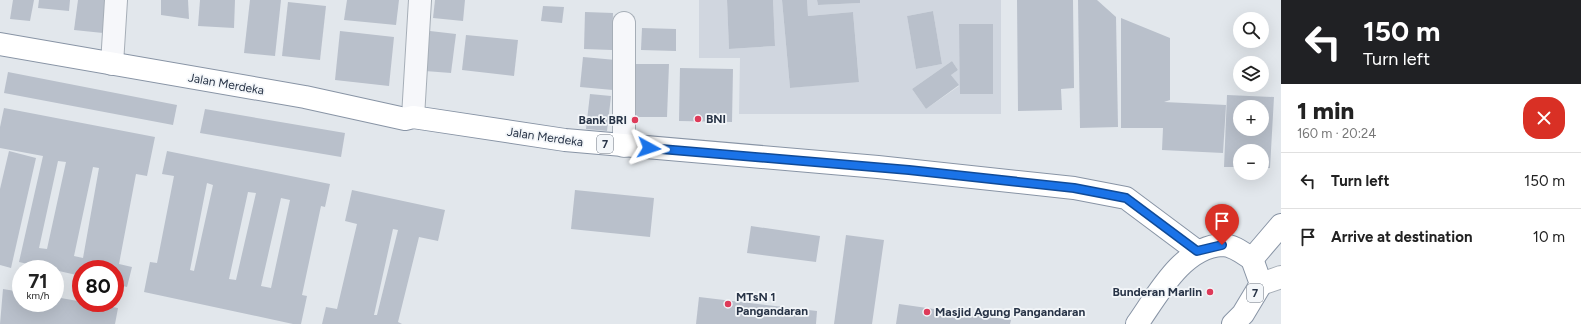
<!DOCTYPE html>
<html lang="en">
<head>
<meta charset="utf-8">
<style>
	:root { --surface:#fff; --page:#f6f6f6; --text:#222; --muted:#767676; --line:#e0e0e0 }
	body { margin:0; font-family:Figtree,sans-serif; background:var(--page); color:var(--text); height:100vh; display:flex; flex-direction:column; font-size:15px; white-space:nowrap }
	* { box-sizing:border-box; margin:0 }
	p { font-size:13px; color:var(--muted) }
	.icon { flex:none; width:22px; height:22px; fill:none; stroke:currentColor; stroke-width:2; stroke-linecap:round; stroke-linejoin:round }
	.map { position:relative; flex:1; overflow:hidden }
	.drawer { display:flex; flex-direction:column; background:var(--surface); width:300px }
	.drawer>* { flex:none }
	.top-card { background:#202124; color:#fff; overflow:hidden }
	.fabs { position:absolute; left:1233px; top:12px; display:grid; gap:8px }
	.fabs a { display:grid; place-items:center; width:36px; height:36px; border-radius:50%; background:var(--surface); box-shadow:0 4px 16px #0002; font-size:20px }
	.speed { position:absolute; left:12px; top:260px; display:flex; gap:8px; font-size:20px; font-weight:700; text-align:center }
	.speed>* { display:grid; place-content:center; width:52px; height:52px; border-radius:50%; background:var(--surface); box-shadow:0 4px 16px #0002; line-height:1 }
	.speed small { font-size:10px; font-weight:400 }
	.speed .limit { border:6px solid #d22; background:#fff; color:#111 }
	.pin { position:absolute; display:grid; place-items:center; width:34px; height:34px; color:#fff; margin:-41px -17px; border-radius:50% 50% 50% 0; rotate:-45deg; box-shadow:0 0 4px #0007 }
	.pin .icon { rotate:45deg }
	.me { position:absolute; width:44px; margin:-22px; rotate:95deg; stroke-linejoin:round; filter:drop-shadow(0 0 3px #0008) }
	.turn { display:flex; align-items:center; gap:14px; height:84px; padding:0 16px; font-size:18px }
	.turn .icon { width:52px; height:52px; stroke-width:2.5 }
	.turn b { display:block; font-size:28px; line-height:34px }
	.round { display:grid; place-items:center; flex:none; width:42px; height:42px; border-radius:16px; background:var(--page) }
	.summary { display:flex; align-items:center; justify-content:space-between; height:68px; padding:0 16px }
	h1 { font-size:24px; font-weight:800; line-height:30px }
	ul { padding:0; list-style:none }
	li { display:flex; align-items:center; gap:12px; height:56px; padding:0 16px; border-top:1px solid var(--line) }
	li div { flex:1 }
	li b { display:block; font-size:15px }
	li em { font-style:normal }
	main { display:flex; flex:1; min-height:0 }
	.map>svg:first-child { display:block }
	.built { fill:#d0d6df; fill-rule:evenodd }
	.building { fill:#b9c0cb; fill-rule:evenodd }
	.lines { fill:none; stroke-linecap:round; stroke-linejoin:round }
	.street-casing { stroke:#a6aeb7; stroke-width:24 }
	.secondary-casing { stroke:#a6aeb7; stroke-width:24 }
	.highway-casing { stroke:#8894a5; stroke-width:24 }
	.street { stroke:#f6f7fa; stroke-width:22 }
	.secondary { stroke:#fff; stroke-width:22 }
	.highway { stroke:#fff; stroke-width:22 }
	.route-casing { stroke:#114b97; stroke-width:10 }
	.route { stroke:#1a73e8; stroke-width:7 }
	.poi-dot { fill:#de3a59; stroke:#f3f6f9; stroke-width:1.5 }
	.labels { text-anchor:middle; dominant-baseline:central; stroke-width:3.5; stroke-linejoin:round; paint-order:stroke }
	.shield { fill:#f3f6f9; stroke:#656e7c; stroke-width:1 }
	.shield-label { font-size:11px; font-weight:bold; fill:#283447 }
	.street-label { font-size:12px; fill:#283447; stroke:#f3f6f9 }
	.poi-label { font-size:12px; font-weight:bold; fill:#283447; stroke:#f3f6f9; text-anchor:start }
</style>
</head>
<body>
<main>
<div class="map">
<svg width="1281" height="324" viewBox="0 0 1281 324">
	<rect width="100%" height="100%" fill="#e2e7ec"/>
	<path class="built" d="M699 0H727L729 49 775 46 773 0H782L790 88 859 81 853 12 808 16 807 0H817L818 5 860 3V0H1001V114H739L740 58H699ZM933 11 942 64 916 69 907 16ZM960 24H993V94H960ZM952 61 958 70 951 75 959 86 926 109 912 89Z"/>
	<g class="building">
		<path d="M13 0H34L30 21 10 19Z"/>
		<path d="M39 0H70L69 11 38 8Z"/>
		<path d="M78 0H107L103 33 74 30Z"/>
		<path d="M161 0H188L189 19 161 15Z"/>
		<path d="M200 0H235L234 28 198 26Z"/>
		<path d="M250 0H281L275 56 244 53Z"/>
		<path d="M347 0H399L396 25 344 20Z"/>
		<path d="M435 0H465L463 21 433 18Z"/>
		<path d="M727 0H773L775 46 729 49Z"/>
		<path d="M782 0H807L808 16 853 12 859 82 790 88Z"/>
		<path d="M817 0H860V3L818 5Z"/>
		<path d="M1017 0H1073L1074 88 1061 89 1062 110 1018 111Z"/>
		<path d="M1078 0H1097L1116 17 1118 127 1080 128Z"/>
		<path d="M288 2 326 6 320 60 282 56Z"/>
		<path d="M543 6 564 7 562 23 541 21Z"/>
		<path d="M933 11 942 64 916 69 907 16Z"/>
		<path d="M585 12 613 13 612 50 584 49Z"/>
		<path d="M1121 18 1170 38V100L1164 102 1226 105 1223 153 1162 150 1163 128H1121Z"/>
		<path d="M959 24H993V94H960Z"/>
		<path d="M642 28 676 29V51L641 50Z"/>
		<path d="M340 31 394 37 389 86 335 80Z"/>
		<path d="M430 31 456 34 451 73 425 71Z"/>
		<path d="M466 35 518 40 514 76 462 70Z"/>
		<path d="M583 57 616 60 613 90 580 87Z"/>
		<path d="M952 61 958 70 951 75 959 85 926 109 912 89Z"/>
		<path d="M633 64H669L667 117H632Z"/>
		<path d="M680 68 733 69 732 122 679 121Z"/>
		<path d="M8 72 177 105 173 125 4 93Z"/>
		<path d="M590 94 611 96 607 131 586 129Z"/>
		<path d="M1227 95 1274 97 1270 168H1262V151H1240V167H1224ZM1240 107H1262V129H1240Z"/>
		<path d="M4 108 155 137 147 176 136 174 119 264 132 267 127 287 115 284V269H81V276L19 262 43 156 0 148V127ZM58 161 66 162 47 249 39 248ZM93 167 99 168 83 258 74 256Z"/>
		<path d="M205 109 345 133 341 157 200 133Z"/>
		<path d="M9 151 36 158 11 268 0 265V189Z"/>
		<path d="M167 151 330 184 325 207 321 206 302 295 307 296 301 324H293L144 292 150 262 157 263 174 176 162 174ZM207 183 213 185 194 271 190 270ZM248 192 256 193 236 280 229 279ZM281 198 290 200 271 288 261 286Z"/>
		<path d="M352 190 445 210 438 241 419 237 398 322 402 324H322L326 307 337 309 357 224 345 221ZM393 229 398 230 377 315H374Z"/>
		<path d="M575 190 654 198 650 237 571 229Z"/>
		<path d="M751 226 820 236 816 262 747 253Z"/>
		<path d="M846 235 884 240 872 324H834Z"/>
		<path d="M3 289 21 292V303H55V297L118 308 115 324H0Z"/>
		<path d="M699 297 817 311 816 324H696Z"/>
		<path d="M899 304 1011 320 1010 324H896Z"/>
	</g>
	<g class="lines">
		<defs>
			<g id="street">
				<path d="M112 64 116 0"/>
				<path d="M413 117 420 0"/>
				<path d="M624 146V23"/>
			</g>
			<path id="secondary" d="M1261 284 1281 277"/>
			<g id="highway">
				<path d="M0 44 305 97 405 119 413 117 565 140 878 167 1074 188 1126 198 1197 251"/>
				<path d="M1252 259 1281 225"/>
				<path d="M1137 324C1157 296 1182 247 1222 245 1233 245 1243 253 1252 259"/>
				<path d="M1233 324 1243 314 1261 284 1252 259"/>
			</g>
		</defs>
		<use href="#street" class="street-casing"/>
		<use href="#secondary" class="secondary-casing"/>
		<use href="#highway" class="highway-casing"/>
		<use href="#street" class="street"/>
		<use href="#secondary" class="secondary"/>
		<use href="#highway" class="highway"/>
	</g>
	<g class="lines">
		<defs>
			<path id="route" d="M649 148 909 170 1074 188 1126 198 1197 251 1222 245"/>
		</defs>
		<use href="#route" class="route-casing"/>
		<use href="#route" class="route"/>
	</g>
	<g class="poi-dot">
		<circle cx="698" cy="119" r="4"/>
		<circle cx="635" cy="120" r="4"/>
		<circle cx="1210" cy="292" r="4"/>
		<circle cx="728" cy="304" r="4"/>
		<circle cx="927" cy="312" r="4"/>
	</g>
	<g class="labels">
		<g class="shield">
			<rect x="597" y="135" width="16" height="18" rx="3"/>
			<rect x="1247" y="284" width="16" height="18" rx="3"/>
		</g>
		<g class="shield-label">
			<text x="605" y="144">7</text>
			<text x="1255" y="293">7</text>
		</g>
		<g class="street-label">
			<text transform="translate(226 84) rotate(10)">Jalan Merdeka</text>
			<text transform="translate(545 137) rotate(8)">Jalan Merdeka</text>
		</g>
		<g class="poi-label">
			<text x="706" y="119">BNI</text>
			<text x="627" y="120" text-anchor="end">Bank BRI</text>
			<text x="1202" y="292" text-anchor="end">Bunderan Marlin</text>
			<text x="736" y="297">MTsN 1<tspan x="736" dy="14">Pangandaran</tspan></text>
			<text x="935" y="312">Masjid Agung Pangandaran</text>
		</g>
	</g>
</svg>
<div class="fabs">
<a><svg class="icon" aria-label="search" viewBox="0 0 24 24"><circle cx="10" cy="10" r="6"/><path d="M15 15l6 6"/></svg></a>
<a><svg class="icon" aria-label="layers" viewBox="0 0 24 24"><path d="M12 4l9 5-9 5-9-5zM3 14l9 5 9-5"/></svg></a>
<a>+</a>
<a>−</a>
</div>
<div class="speed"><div>71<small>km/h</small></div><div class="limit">80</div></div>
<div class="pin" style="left:1222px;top:245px;background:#d93025"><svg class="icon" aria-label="arrive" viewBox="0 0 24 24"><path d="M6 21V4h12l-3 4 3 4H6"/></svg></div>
<svg class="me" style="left:649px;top:148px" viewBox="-20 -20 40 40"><path d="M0-17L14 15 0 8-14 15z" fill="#1a73e8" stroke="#fff" stroke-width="4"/></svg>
</div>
<section class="drawer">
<div class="top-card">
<div class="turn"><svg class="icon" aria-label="left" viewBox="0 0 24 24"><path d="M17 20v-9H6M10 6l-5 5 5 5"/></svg><div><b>150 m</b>Turn left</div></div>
</div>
<div class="summary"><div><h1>1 min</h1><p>160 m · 20:24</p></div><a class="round" style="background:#d93025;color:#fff"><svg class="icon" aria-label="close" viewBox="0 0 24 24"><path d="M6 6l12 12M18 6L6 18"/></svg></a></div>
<ul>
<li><svg class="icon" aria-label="left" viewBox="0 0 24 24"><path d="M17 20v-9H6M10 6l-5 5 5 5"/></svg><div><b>Turn left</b></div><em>150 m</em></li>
<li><svg class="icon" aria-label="arrive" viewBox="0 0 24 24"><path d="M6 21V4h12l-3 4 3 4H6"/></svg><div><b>Arrive at destination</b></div><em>10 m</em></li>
</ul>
</section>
</main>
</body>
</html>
